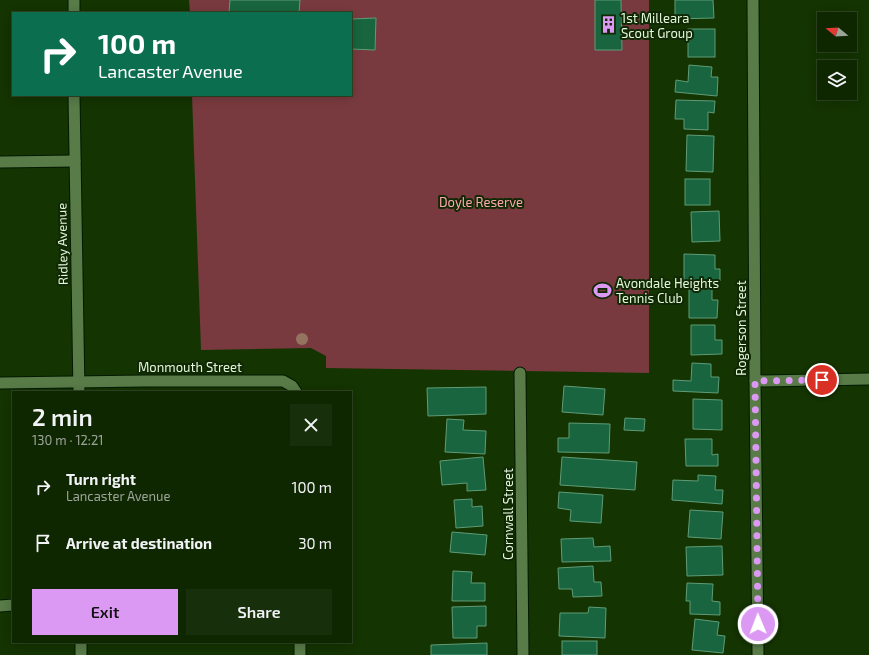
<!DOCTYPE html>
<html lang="en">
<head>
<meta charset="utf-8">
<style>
	:root { --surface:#0f2701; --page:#182f0b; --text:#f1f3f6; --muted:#9ba599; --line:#2f4423; --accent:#dc99f4 }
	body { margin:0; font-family:"Exo 2",sans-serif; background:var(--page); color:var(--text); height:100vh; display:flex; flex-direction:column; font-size:15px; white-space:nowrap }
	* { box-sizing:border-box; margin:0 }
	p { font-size:13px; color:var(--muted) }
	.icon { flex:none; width:22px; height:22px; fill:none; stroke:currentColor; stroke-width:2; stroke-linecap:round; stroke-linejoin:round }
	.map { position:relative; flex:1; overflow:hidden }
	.details { position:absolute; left:12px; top:391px; width:340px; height:252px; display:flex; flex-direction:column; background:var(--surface); border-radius:0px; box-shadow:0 2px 10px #0003,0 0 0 1px var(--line) }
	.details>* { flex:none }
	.hud { position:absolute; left:12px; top:12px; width:340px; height:84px; border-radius:0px; box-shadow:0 2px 10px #0003,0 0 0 1px var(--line); background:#0b6e4f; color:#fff; overflow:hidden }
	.needle { width:26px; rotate:288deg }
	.controls { position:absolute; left:817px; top:12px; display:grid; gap:8px }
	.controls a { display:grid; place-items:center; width:40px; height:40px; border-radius:0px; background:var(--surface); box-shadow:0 2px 10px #0003,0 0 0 1px var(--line); font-size:20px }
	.pin { position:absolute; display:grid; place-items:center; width:34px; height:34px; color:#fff; margin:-17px; border:2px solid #fff; border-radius:50%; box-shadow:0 1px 4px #0007 }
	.me { position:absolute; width:44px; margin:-22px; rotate:359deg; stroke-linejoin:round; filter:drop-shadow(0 0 3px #0008) }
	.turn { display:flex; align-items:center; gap:14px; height:84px; padding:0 20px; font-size:18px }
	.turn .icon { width:52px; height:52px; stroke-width:2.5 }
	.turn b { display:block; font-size:28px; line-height:34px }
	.round { display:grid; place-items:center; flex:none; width:42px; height:42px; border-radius:0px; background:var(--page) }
	.overview { display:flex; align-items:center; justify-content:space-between; height:68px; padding:0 20px }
	h1 { font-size:24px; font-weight:600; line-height:30px }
	.cta { display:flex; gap:8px; margin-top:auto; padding:8px 20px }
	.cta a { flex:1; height:46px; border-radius:0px; background:var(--accent); color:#111; font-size:16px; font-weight:600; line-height:46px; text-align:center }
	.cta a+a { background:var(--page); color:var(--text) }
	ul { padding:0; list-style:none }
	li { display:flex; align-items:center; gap:12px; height:56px; padding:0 20px }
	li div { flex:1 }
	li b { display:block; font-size:15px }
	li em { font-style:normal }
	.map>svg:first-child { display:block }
	.green { fill:#783a3f }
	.building { fill:#18653f; stroke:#5f9c77 }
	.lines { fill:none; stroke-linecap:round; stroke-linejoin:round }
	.minor-casing { stroke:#031a00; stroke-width:13 }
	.minor { stroke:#587b48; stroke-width:11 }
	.tree { fill:#95745f }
	.route { stroke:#dc99f4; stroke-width:7; stroke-dasharray:0 12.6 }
	.labels { text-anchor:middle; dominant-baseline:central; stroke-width:4; stroke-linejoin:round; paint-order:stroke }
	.poi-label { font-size:13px; fill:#e3f7db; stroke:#102804; text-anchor:start }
	.park-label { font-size:13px; fill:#fea8ac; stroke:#102804 }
	.street-label { font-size:13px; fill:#e3f7db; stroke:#102804 }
</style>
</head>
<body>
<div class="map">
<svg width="869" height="655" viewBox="0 0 869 655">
	<rect width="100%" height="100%" fill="#143401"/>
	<path class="green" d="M189 0H649V373L326 368V356L311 348 201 350 192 95H351V13H190Z"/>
	<g class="building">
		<path d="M230 0H300L299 13H229Z"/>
		<path d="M595 0H621L622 50H595Z"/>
		<path d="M675 0H713L714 18 675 19Z"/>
		<path d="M376 18 375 50 351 49V19Z"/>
		<rect x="688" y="29" width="27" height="28"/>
		<path d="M689 65 712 67 711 77H718L717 96 675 92 676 80 688 82Z"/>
		<path d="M676 100 715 101 714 113 708 112V130L684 129V119H675Z"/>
		<path d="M687 135 714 136 713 172 686 171Z"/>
		<rect x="685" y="179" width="25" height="26"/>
		<path d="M719 211 720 241 692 242 691 212Z"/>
		<path d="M684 254 715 255V269H720V281L684 280Z"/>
		<path d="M689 287H712V300H718L717 318H689Z"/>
		<path d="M691 325H715V340H722V354L691 355Z"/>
		<path d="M692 363 711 364V377H719L718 393 673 391V380L691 381Z"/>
		<path d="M564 386 605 389 603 415 562 412Z"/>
		<path d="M486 387V414L428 416 427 388Z"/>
		<path d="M693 399 722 400V430L693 429Z"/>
		<path d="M625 418 645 419 644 431 624 430Z"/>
		<path d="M447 419 464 420 463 430 486 431 485 454 445 452Z"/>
		<path d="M569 423 610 424 609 453 558 452V438H569Z"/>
		<path d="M685 439H712V455L718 454V466H686Z"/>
		<path d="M483 457 486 490 467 491V483L442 485 440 461Z"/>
		<path d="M562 457 637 462 635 490 560 485Z"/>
		<path d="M698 475 716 476 715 490H723L722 504 672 500 673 480 698 481Z"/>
		<path d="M559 492 603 495 601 523 570 521 571 510 558 508Z"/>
		<path d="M472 499V507L482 506 483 526 456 528 454 500Z"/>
		<path d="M690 510 723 512 721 539 688 537Z"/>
		<path d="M452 532 487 535 485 555 450 552Z"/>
		<path d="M593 538 594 547 610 546 611 561 562 562 561 539Z"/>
		<path d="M722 546 723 575 687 576 686 547Z"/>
		<path d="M593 566 594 582H601L602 596 573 597 572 589H559L558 568Z"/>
		<path d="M453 571 472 572 471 583H485V601H452Z"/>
		<path d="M687 583 713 584 712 601 720 602V615L690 614V601H686Z"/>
		<path d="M486 606V626H477V638H453L452 607Z"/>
		<path d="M589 607 606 608 605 638 559 636 560 613H588Z"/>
		<path d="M695 619 719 622 717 635 725 636 723 653 692 650Z"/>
		<rect x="562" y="641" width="35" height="14"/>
		<path d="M487 643V655H431V645Z"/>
	</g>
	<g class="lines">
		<defs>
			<g id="minor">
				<path d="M74 0V13"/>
				<path d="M753 0 755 381 758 655"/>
				<path d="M74 95 79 392"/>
				<path d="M0 162 75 161"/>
				<path d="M520 373 523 655"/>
				<path d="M755 381 869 379"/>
				<path d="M0 383 145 381H283L292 386 296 392"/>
				<path d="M0 606 13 605"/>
				<path d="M81 642V655"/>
				<path d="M300 642V655"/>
			</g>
		</defs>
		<use href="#minor" class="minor-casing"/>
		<use href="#minor" class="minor"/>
	</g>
	<circle class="tree" cx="302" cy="339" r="6"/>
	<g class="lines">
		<path class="route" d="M758 624 755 381 822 380"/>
	</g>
	<defs>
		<symbol id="building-bare" viewBox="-9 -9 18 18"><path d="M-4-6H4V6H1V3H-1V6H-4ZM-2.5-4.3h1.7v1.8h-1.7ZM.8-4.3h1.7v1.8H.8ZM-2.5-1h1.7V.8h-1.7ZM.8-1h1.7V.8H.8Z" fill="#dc99f4" stroke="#102804" stroke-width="2.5" paint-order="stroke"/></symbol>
		<symbol id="stadium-bare" viewBox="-9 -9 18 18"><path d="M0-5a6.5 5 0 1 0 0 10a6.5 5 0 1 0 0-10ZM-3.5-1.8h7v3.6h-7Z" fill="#dc99f4" stroke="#102804" stroke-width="2.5" paint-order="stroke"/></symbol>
	</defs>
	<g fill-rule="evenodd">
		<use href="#building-bare" x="596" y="12" width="25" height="25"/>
		<use href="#stadium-bare" x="590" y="278" width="25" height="25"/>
	</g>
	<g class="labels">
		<g class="poi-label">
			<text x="621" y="18">1st Milleara<tspan x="621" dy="15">Scout Group</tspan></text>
			<text x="616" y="283">Avondale Heights<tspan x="616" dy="15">Tennis Club</tspan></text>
		</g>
		<g class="park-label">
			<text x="481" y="202">Doyle Reserve</text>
		</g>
		<g class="street-label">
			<text transform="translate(62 244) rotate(-91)">Ridley Avenue</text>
			<text transform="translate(741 328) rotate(-90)">Rogerson Street</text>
			<text x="190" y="367">Monmouth Street</text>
			<text transform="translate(508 514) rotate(-90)">Cornwall Street</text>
		</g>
	</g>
</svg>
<div class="controls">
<a><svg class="needle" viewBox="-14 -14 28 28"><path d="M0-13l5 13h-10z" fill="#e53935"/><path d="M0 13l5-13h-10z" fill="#9ba599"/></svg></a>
<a><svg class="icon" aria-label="layers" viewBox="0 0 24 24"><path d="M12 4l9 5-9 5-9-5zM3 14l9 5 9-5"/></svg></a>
</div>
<div class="pin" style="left:822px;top:380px;background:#d93025"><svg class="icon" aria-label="arrive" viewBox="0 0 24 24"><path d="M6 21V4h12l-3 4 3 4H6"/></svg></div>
<svg class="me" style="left:758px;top:624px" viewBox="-20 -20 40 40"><circle r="17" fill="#dc99f4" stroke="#fff" stroke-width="3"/><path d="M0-11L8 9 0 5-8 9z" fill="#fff"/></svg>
<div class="hud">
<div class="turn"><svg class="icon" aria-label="right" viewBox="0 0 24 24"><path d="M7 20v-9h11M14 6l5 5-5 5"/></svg><div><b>100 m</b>Lancaster Avenue</div></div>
</div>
<section class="details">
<div class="overview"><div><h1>2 min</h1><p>130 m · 12:21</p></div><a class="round"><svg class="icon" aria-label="close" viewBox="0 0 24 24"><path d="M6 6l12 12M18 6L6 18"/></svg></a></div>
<ul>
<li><svg class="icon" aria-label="right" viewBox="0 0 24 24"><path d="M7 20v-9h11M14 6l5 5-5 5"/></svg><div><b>Turn right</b><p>Lancaster Avenue</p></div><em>100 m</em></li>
<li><svg class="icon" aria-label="arrive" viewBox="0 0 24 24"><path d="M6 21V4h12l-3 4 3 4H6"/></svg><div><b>Arrive at destination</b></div><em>30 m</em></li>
</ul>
<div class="cta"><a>Exit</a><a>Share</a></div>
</section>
</div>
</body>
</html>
